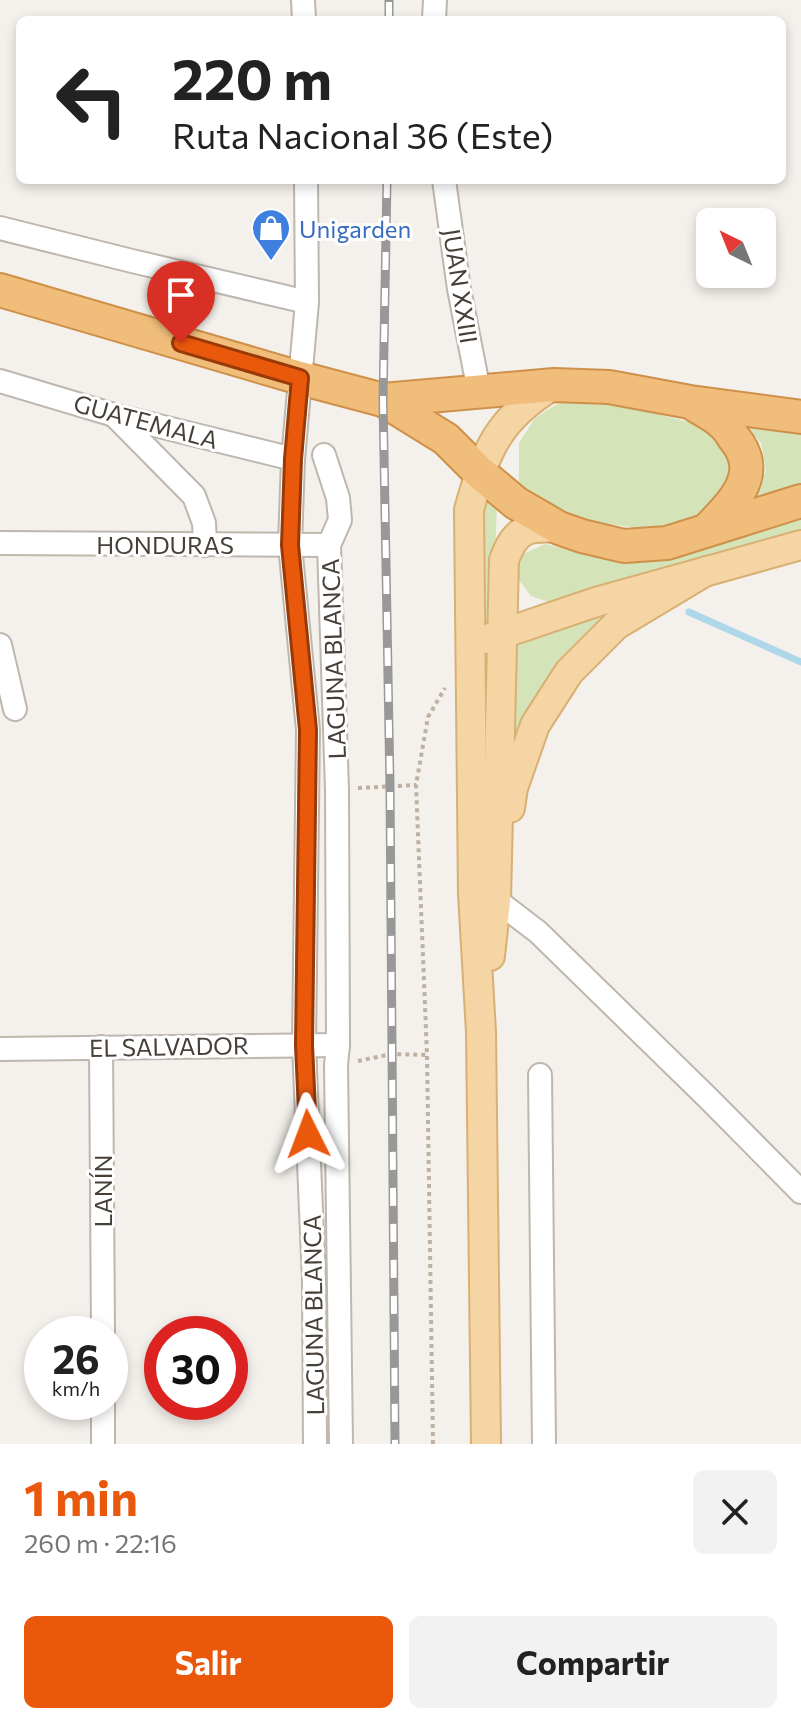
<!DOCTYPE html>
<html lang="es">
<head>
<meta charset="utf-8">
<style>
	:root { --surface:#fff; --page:#f2f2f2; --text:#222; --muted:#767676; --accent:#ea580c }
	body { margin:0; font-family:Commissioner,sans-serif; background:var(--page); color:var(--text); height:100vh; display:flex; flex-direction:column; font-size:30px; white-space:nowrap }
	* { box-sizing:border-box; margin:0 }
	p { font-size:26px; color:var(--muted) }
	.icon { flex:none; width:44px; height:44px; fill:none; stroke:currentColor; stroke-width:2; stroke-linecap:round; stroke-linejoin:round }
	.map { position:relative; height:1444px; overflow:hidden }
	.details { display:flex; flex-direction:column; background:var(--surface); flex:1 }
	.details>* { flex:none }
	.hud { position:absolute; left:16px; top:16px; width:770px; height:168px; border-radius:12px; box-shadow:0 4px 12px #0003; background:#fff; color:var(--text); overflow:hidden }
	.needle { width:52px; rotate:317deg }
	.tools { position:absolute; left:696px; top:208px; display:grid; gap:16px }
	.tools a { display:grid; place-items:center; width:80px; height:80px; border-radius:12px; background:var(--surface); box-shadow:0 4px 12px #0003; font-size:40px }
	.speed { position:absolute; left:24px; top:1316px; display:flex; gap:16px; font-size:40px; font-weight:700; text-align:center }
	.speed>* { display:grid; place-content:center; width:104px; height:104px; border-radius:50%; background:var(--surface); box-shadow:0 4px 12px #0003; line-height:1 }
	.speed small { font-size:20px; font-weight:400 }
	.speed .limit { border:12px solid #d22; background:#fff; color:#111 }
	.pin { position:absolute; display:grid; place-items:center; width:68px; height:68px; color:#fff; margin:-82px -34px; border-radius:50% 50% 50% 0; rotate:-45deg; box-shadow:0 0 8px #0007 }
	.pin .icon { rotate:45deg }
	.me { position:absolute; width:88px; margin:-44px; rotate:357deg; stroke-linejoin:round; filter:drop-shadow(0 0 6px #0008) }
	.turn { display:flex; align-items:center; gap:28px; height:168px; padding:0 24px; font-size:36px }
	.turn .icon { width:104px; height:104px; stroke-width:2.5 }
	.turn b { display:block; font-size:56px; line-height:68px }
	.round { display:grid; place-items:center; flex:none; width:84px; height:84px; border-radius:12px; background:var(--page) }
	.headline { display:flex; align-items:center; justify-content:space-between; height:136px; padding:0 24px }
	h1 { font-size:48px; font-weight:700; line-height:60px; color:var(--accent) }
	.cta { display:flex; gap:16px; margin-top:auto; padding:16px 24px }
	.cta a { flex:1; height:92px; border-radius:12px; background:var(--accent); color:#fff; font-size:32px; font-weight:700; line-height:92px; text-align:center }
	.cta a+a { background:var(--page); color:var(--text) }
	.map>svg:first-child { display:block }
	.green { fill:#d4e4b8 }
	.lines { fill:none; stroke-linecap:round; stroke-linejoin:round }
	.stream { stroke:#aed7ea; stroke-width:7 }
	.minor-casing { stroke:#beb7ae; stroke-width:26 }
	.major-casing { stroke:#d9b074; stroke-width:32 }
	.highway-casing { stroke:#ce904a; stroke-width:36 }
	.path { stroke:#bfb1a1; stroke-width:4; stroke-dasharray:4 4; stroke-linecap:butt }
	.minor { stroke:#fff; stroke-width:22 }
	.major { stroke:#f5d5a3; stroke-width:28 }
	.highway { stroke:#f0bd7a; stroke-width:32 }
	.rail-casing { stroke:#989898; stroke-width:9 }
	.rail { stroke:#fff; stroke-width:6; stroke-dasharray:18; stroke-linecap:butt }
	.route-casing { stroke:#983908; stroke-width:20 }
	.route { stroke:#ea580c; stroke-width:14 }
	.labels { text-anchor:middle; dominant-baseline:central; stroke-width:6; stroke-linejoin:round; paint-order:stroke }
	.shop-label { font-size:24px; fill:#366cbe; stroke:#fff; text-anchor:start }
	.street-label { font-size:24px; fill:#474039; stroke:#fff }
</style>
</head>
<body>
<div class="map">
<svg width="801" height="1444" viewBox="0 0 801 1444">
	<rect width="100%" height="100%" fill="#f4f0eb"/>
	<g class="green">
		<path d="M562 401 628 407 697 424 726 448 733 477 714 506 682 523 636 528 584 520 543 504 519 482V443L535 418Z"/>
		<path d="M739 418 801 425V488L755 501 766 470 761 443Z"/>
		<path d="M484 489 497 502 493 625 477 628Z"/>
		<path d="M801 511V533L554 604 531 596 516 576 523 554 545 544 624 564Z"/>
		<path d="M612 611 513 748 512 642Z"/>
	</g>
	<g class="lines">
		<path class="stream" d="M689 612 801 662"/>
		<defs>
			<g id="minor">
				<path d="M303 0 304 20"/>
				<path d="M434 20 435 0"/>
				<path d="M306 180 307 302 293 459 290 545 308 730 304 1045 314 1281 315 1444"/>
				<path d="M444 180 459 289 479 391"/>
				<path d="M0 228 132 261 307 302"/>
				<path d="M0 381 114 415 293 459"/>
				<path d="M115 416 194 496 204 523 205 545"/>
				<path d="M324 455 338 498 340 520 329 545 337 790 338 1045 336 1065 341 1444"/>
				<path d="M0 543 329 545"/>
				<path d="M0 645 15 709"/>
				<path d="M496 900 538 932 709 1099 801 1192"/>
				<path d="M101 1047 103 1334"/>
				<path d="M0 1049 338 1045"/>
				<path d="M540 1075 544 1444"/>
				<path d="M103 1402V1444"/>
			</g>
			<g id="major">
				<path d="M487 639 596 602 801 545"/>
				<path d="M510 808 513 788 535 725 569 672 616 625 706 571"/>
				<path d="M490 956 496 900 504 560C516 528 527 526 559 528"/>
				<path d="M486 1444 481 1032 473 893 469 510C485 451 499 417 554 385"/>
			</g>
			<g id="highway">
				<path d="M0 290 300 378 383 400 446 439 479 472 516 503 559 528 582 536 624 546 667 543 801 501"/>
				<path d="M383 400 554 385 609 387 690 402 801 417"/>
				<path d="M695 405C704 411 715 416 722 423 727 427 731 433 734 438 764 474 733 503 707 530"/>
			</g>
		</defs>
		<use href="#minor" class="minor-casing"/>
		<use href="#major" class="major-casing"/>
		<use href="#highway" class="highway-casing"/>
		<g class="path">
			<path d="M358 788 416 785"/>
			<path d="M358 1061 392 1054 427 1055"/>
			<path d="M433 1444 427 1055 416 785 428 717 445 688"/>
		</g>
		<use href="#minor" class="minor"/>
		<use href="#major" class="major"/>
		<use href="#highway" class="highway"/>
		<defs>
			<g id="rail">
				<path d="M389 20V0"/>
				<path d="M387 180 383 400 390 786 395 1444"/>
			</g>
		</defs>
		<use href="#rail" class="rail-casing"/>
		<use href="#rail" class="rail"/>
	</g>
	<g class="lines">
		<defs>
			<path id="route" d="M181 343 300 378 293 459 290 545 308 730 304 1045 308 1134"/>
		</defs>
		<use href="#route" class="route-casing"/>
		<use href="#route" class="route"/>
	</g>
	<defs>
		<symbol id="shop-pin" viewBox="-11 -11 22 30"><path d="M0 17L-7.5 6A9.5 9.5 0 1 1 7.5 6Z" fill="#3f7fe0" stroke="#fff"/><path d="M-5-2.5h2.3a2.7 3.5 0 0 1 5.4 0H5L5.5 6h-11ZM-1.5-2.5h3a1.5 2.3 0 0 0-3 0Z" fill="#fff"/></symbol>
	</defs>
	<g fill-rule="evenodd">
		<use href="#shop-pin" x="249" y="206" width="44" height="60"/>
	</g>
	<g class="labels">
		<g class="shop-label">
			<text x="299" y="228">Unigarden</text>
		</g>
		<g class="street-label">
			<text transform="translate(461 286) rotate(81)">JUAN XXIII</text>
			<text transform="translate(146 421) rotate(15)">GUATEMALA</text>
			<text x="165" y="544">HONDURAS</text>
			<text transform="translate(333 659) rotate(-92)">LAGUNA BLANCA</text>
			<text transform="translate(169 1046) rotate(-1)">EL SALVADOR</text>
			<text transform="translate(102 1191) rotate(-90)">LANÍN</text>
			<text transform="translate(313 1315) rotate(-91)">LAGUNA BLANCA</text>
		</g>
	</g>
</svg>
<div class="tools">
<a><svg class="needle" viewBox="-14 -14 28 28"><path d="M0-13l5 13h-10z" fill="#e53935"/><path d="M0 13l5-13h-10z" fill="#767676"/></svg></a>
</div>
<div class="speed"><div>26<small>km/h</small></div><div class="limit">30</div></div>
<div class="pin" style="left:181px;top:343px;background:#d93025"><svg class="icon" aria-label="arrive" viewBox="0 0 24 24"><path d="M6 21V4h12l-3 4 3 4H6"/></svg></div>
<svg class="me" style="left:308px;top:1134px" viewBox="-20 -20 40 40"><path d="M0-17L14 15 0 8-14 15z" fill="#ea580c" stroke="#fff" stroke-width="4"/></svg>
<div class="hud">
<div class="turn"><svg class="icon" aria-label="left" viewBox="0 0 24 24"><path d="M17 20v-9H6M10 6l-5 5 5 5"/></svg><div><b>220 m</b>Ruta Nacional 36 (Este)</div></div>
</div>
</div>
<section class="details">
<div class="headline"><div><h1>1 min</h1><p>260 m · 22:16</p></div><a class="round"><svg class="icon" aria-label="close" viewBox="0 0 24 24"><path d="M6 6l12 12M18 6L6 18"/></svg></a></div>
<div class="cta"><a>Salir</a><a>Compartir</a></div>
</section>
</body>
</html>
